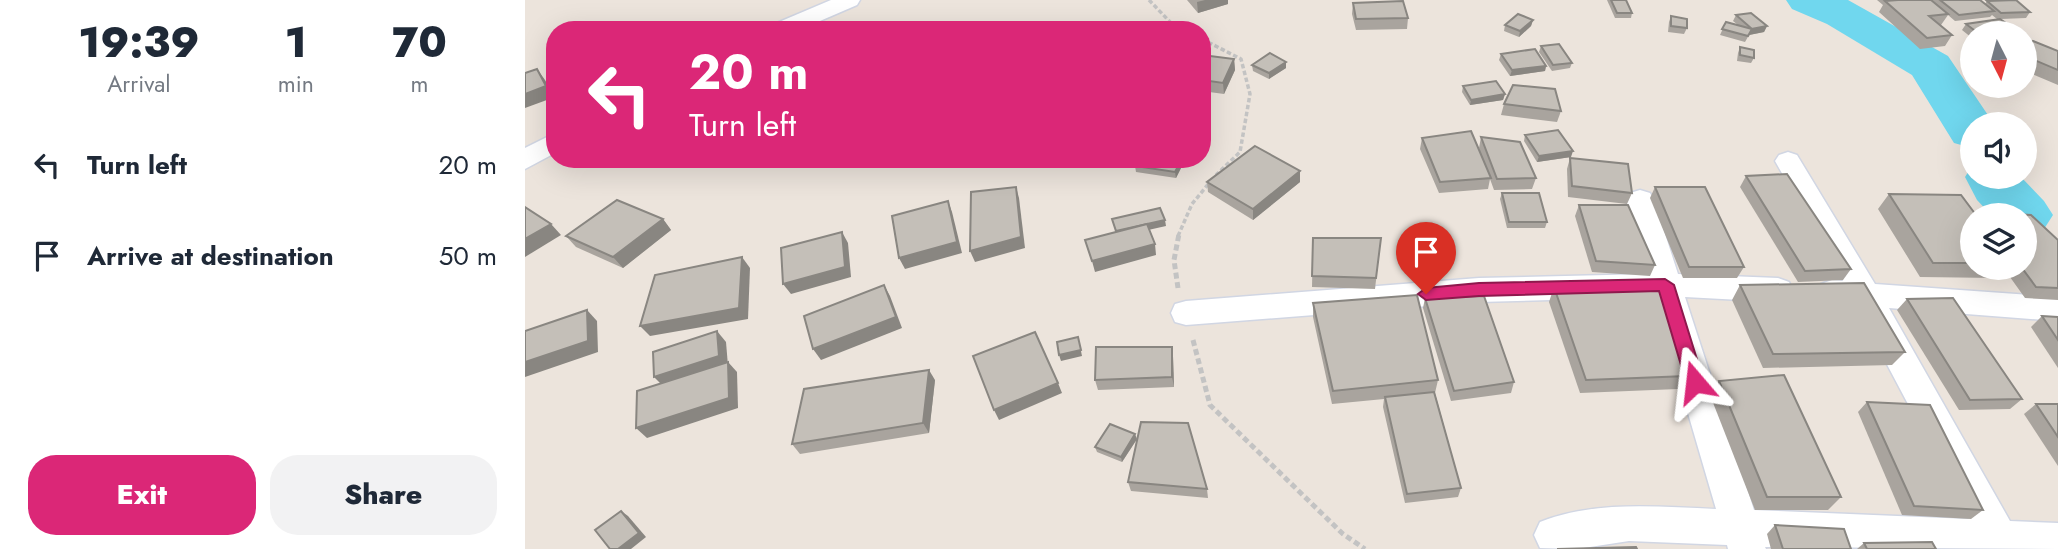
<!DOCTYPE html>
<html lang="en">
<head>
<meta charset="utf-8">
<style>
	:root { --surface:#fff; --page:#f2f2f3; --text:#1f2937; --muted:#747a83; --accent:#db2777 }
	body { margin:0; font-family:Jost,sans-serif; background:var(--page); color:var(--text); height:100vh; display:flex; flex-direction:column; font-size:26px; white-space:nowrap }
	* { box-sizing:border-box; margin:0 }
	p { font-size:23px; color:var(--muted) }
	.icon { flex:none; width:38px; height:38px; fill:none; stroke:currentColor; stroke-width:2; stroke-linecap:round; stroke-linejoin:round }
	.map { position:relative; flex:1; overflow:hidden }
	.panel { display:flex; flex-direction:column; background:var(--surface); width:525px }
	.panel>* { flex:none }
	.top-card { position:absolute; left:21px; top:21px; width:665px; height:147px; border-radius:28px; box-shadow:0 7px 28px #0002; background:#db2777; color:#fff; overflow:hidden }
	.needle { width:46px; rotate:174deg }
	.controls { position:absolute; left:1435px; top:21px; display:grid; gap:14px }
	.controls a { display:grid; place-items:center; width:77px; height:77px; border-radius:50%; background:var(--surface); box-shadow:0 7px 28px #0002; font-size:35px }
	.pin { position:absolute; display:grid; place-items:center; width:60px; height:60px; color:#fff; margin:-72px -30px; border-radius:50% 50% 50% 0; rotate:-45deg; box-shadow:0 0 7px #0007 }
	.pin .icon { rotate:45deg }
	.me { position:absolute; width:77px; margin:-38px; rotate:343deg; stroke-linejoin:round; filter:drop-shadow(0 0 5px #0008) }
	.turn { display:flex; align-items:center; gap:24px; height:147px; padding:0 28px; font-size:32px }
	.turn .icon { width:91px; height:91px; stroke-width:2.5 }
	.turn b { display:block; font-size:49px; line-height:60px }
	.eta { display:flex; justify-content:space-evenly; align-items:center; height:119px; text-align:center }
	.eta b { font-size:42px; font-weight:800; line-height:49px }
	.button { display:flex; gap:14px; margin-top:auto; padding:14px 28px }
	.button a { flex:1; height:80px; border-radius:28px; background:var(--accent); color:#fff; font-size:28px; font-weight:800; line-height:80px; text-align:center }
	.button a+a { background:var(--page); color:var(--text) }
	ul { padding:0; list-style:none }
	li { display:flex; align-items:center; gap:21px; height:91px; padding:0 28px }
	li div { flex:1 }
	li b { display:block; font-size:26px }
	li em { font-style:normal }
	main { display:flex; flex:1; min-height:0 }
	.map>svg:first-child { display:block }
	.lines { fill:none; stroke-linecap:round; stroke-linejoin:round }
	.river { fill:#70d7ee; fill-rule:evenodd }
	.street-casing { stroke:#d1d6e3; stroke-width:3 }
	.path-far1 { stroke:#c3c3c3; stroke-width:3.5; stroke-dasharray:4.5 2.5; stroke-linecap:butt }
	.path { stroke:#c3c3c3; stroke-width:5; stroke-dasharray:6 3.5; stroke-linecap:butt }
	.street { fill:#fff; fill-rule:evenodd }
	.wall { fill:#a9a49e }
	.shaded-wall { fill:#898681 }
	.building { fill:#c4bfb8; stroke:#898681; stroke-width:2 }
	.route { fill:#db2777; stroke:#8e194d; stroke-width:2 }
</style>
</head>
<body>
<main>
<section class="panel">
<div class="eta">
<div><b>19:39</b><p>Arrival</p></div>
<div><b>1</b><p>min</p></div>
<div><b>70</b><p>m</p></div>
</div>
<ul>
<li><svg class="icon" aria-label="left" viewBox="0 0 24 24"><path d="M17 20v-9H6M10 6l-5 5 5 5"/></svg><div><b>Turn left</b></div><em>20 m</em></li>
<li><svg class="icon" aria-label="arrive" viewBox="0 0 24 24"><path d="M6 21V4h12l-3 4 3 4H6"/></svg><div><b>Arrive at destination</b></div><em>50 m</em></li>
</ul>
<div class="button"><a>Exit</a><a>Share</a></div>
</section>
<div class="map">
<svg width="1533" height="549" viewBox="0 0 1533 549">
	<rect width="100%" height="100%" fill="#ece4dc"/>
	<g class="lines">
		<g class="river">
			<path d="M1261 0H1323L1423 56 1469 124H1447V148L1429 143 1387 75 1302 24 1267 9Z"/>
			<path d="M1447 166V177H1496L1519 201 1528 215 1519 229 1500 235V215H1466L1452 200 1440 177Z"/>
		</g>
		<defs>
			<g id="street">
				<path d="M306 0H335L332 5 274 30H244L247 25Z"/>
				<path d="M30 133V153L0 169V148Z"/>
				<path d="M1263 152 1272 155 1350 284 1533 297V321L1364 308 1485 521 1533 523V549L1240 547 1241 549H1203L1202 545 1104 541 1052 549 1015 548 1009 535 1015 522C1070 500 1133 507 1191 509L1129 297 954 302 661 325 650 322 646 313 650 304 661 301 954 278 1123 274 1101 200 1105 193 1115 190 1125 193 1129 200 1153 274 1253 278 1264 282 1268 290 1264 298 1253 302 1160 297 1229 510 1444 519 1331 306 1296 300 1292 292 1296 284 1307 280 1318 281 1250 161 1254 155Z"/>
			</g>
		</defs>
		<use href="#street" class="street-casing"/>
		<g class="path-far1">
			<path d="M624 0 647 24 659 30"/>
			<path d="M677 39 716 59 725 94 715 152 691 175"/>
			<path d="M653 236 667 204 685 182"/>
		</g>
		<g class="path">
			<path d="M653 288 649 260 654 234"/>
			<path d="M668 340 685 405 818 534 840 549"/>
		</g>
		<use href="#street" class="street"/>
	</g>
	<g class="wall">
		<path d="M662 0H703V4L673 13Z"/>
		<path d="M1082 0H1101L1107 13 1106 18H1090Z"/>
		<path d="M1352 0H1455L1460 4 1462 1 1505 12 1501 18 1476 19 1493 31 1492 33H1447V38L1437 30 1441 24 1472 19 1467 15 1465 17 1430 21 1423 15 1416 25H1415L1427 35 1420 46 1395 49 1354 12 1358 5Z"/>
		<path d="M828 3 883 18 882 29 831 30 827 14Z"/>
		<path d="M1211 15 1242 26 1239 32 1224 35 1220 42 1195 35 1201 22 1213 25 1208 21Z"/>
		<path d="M1146 16 1162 28 1159 34 1143 32 1144 22Z"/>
		<path d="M1008 20 1006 26 994 37 979 31 980 25Z"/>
		<path d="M1016 46 1047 63 1045 68 1027 71 1014 52Z"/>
		<path d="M1215 47 1229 58 1226 63 1212 61 1213 53Z"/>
		<path d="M1500 48 1533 51V85L1500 71Z"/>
		<path d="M976 54 1021 66 1020 71 985 76 974 60Z"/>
		<path d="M677 55 709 59 710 70 699 94 677 91Z"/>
		<path d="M761 62V68L744 79 728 71 727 65Z"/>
		<path d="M938 86 980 94 978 100 945 105 937 92Z"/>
		<path d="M979 104 1036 111 1032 122 976 115Z"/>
		<path d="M1000 135 1046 157 1012 162 999 141Z"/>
		<path d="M956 137 1011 178 1007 189 969 190 965 179 963 189 914 193 895 149 897 138 959 163 954 148Z"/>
		<path d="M1045 158 1107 193 1102 204 1043 197 1042 169Z"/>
		<path d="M658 164 651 178 611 172 610 166Z"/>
		<path d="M775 171V182L728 220 683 192 682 182Z"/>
		<path d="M1221 176 1326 269 1318 280 1273 282 1215 187Z"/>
		<path d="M1130 187 1219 267 1212 278H1158L1125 198Z"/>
		<path d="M977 193 1022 222 1020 228H982L975 199Z"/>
		<path d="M1364 194 1436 195 1451 215H1447V268H1500V215H1453L1456 212 1506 215 1533 240V300L1500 298 1480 270 1472 278 1395 277 1353 209Z"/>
		<path d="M1054 205 1130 265 1125 276 1067 272 1050 216Z"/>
		<path d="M138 219 146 230 98 268 51 247 41 236Z"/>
		<path d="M788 238H856L850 289 787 287Z"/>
		<path d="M1215 285 1380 352 1367 365 1238 368 1207 300Z"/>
		<path d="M1029 287 1162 376 1153 389 1055 393 1024 302Z"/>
		<path d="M900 298 989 382 986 393 926 401 898 308Z"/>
		<path d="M1382 299 1497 399 1485 409 1434 410 1372 310Z"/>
		<path d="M788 303 913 380 910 393 936 488 933 497 880 503 858 407 859 399 807 404 788 317Z"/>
		<path d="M1517 316 1533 317V368L1506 327Z"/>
		<path d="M648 357 649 387 573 390 570 380Z"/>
		<path d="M410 380 404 433 275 454 267 444Z"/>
		<path d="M1194 381 1316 497 1303 510H1230L1185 395Z"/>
		<path d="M1342 402 1458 510 1446 519 1377 515 1333 412Z"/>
		<path d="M1511 404H1533V466L1499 414Z"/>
		<path d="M612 439 597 462 572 452 570 447Z"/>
		<path d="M603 482 682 489 683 498 606 491Z"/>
		<path d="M1250 525 1326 549H1246L1242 534Z"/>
		<path d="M1339 543 1411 549H1332Z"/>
	</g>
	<g class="shaded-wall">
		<path d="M680 0H703V4L673 13 672 2Z"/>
		<path d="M1008 20 1006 26 994 37 995 31Z"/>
		<path d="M1242 26 1239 32 1224 35 1227 29Z"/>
		<path d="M709 59 710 70 699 94 698 83Z"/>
		<path d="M761 62V68L744 79V73Z"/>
		<path d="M1021 66 1020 71 985 76 987 70Z"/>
		<path d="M12 69 20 80 30 97 0 108V94Z"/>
		<path d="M980 94 978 100 945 105 946 100Z"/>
		<path d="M1048 151 1046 157 1012 162 1014 156Z"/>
		<path d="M657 159 658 164 651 178 650 172Z"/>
		<path d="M775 171V182L728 220V209Z"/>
		<path d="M491 187 494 198 500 248 450 262 445 251Z"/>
		<path d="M423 201 427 212 437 253 380 269 374 258Z"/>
		<path d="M138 219 146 230 98 268 88 257Z"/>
		<path d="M640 220 641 226 592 237 591 231Z"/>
		<path d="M26 224 36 235 0 257V239Z"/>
		<path d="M317 232 323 243 326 277 266 294 258 284Z"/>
		<path d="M630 244 631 255 570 272 567 261Z"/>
		<path d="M217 257 225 268 223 319 125 336 115 326Z"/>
		<path d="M359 285 365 296 377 328 296 360 288 349Z"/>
		<path d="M62 310 72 321 73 352 0 377V362Z"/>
		<path d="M192 331 201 342 203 366 139 387 129 377Z"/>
		<path d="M553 337 557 356 536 361 534 355Z"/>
		<path d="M647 347 648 357 649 387 647 377Z"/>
		<path d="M203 362 212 372 213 408 122 438 111 428Z"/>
		<path d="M404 370 410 380 404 433 398 423Z"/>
		<path d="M533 383 537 393 474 420 469 410Z"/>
		<path d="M610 434 612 439 597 462 596 457Z"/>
		<path d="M96 511 103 516 121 537 106 549H93Z"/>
	</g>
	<g class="building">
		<path d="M1086 0H1101L1107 13H1092Z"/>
		<path d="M1373 0H1406L1423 14 1404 16 1427 35 1402 38 1360 1Z"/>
		<path d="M1415 0H1455L1469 11 1434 15Z"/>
		<path d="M1491 0 1505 12 1476 13 1462 1Z"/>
		<path d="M878 1 883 18 831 19 828 3Z"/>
		<path d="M1226 13 1242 26 1227 29 1223 36 1197 29 1201 22 1227 29 1211 15Z"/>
		<path d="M993 14 1008 20 995 31 980 25Z"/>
		<path d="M1146 16 1162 19V28L1146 26Z"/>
		<path d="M1475 19 1493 31 1472 33H1453L1441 24Z"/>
		<path d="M603 23 608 30H578Z"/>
		<path d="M1508 41 1533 51V70L1500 56V48Z"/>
		<path d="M1034 44 1047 63 1028 65 1016 46Z"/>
		<path d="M1215 47 1229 50V58L1215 55Z"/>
		<path d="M1010 49 1021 66 987 70 976 54Z"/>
		<path d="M745 53 761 62 744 73 727 65Z"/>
		<path d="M677 55 709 59 698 83 677 80Z"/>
		<path d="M12 69 21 86 0 94V73Z"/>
		<path d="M971 81 980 94 946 100 938 86Z"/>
		<path d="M988 85 1030 89 1036 111 979 104Z"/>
		<path d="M1033 130 1048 151 1014 156 1000 135Z"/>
		<path d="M946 131 966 178 915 182 897 138Z"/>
		<path d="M956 137 995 142 1011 178 972 179Z"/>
		<path d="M730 146 775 171 728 209 682 182Z"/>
		<path d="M1045 158 1103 164 1107 193 1047 186Z"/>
		<path d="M613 159H657L650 172 610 166Z"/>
		<path d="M1262 174 1326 269 1280 271 1221 176Z"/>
		<path d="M491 187 496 237 445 251 446 192Z"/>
		<path d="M1130 187H1180L1219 267H1164Z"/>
		<path d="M977 193H1014L1022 222H984Z"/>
		<path d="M1364 194 1436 195 1451 215H1447V263H1408Z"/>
		<path d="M92 200 138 219 88 257 41 236Z"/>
		<path d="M423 201 432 242 374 258 367 216Z"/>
		<path d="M1054 205H1103L1130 265 1071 261Z"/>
		<path d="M0 207 26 224 0 239Z"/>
		<path d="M635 208 640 220 591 231 587 219Z"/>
		<path d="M1456 212 1506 215 1533 240V288L1511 287 1497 268H1500V215H1459Z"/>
		<path d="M622 224 630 244 567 261 560 240Z"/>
		<path d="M317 232 320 267 258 284 256 248Z"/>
		<path d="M788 238H856L851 278 787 276Z"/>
		<path d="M217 257 214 308 115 326 130 275Z"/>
		<path d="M1136 282 1162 376 1061 380 1029 287Z"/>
		<path d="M1339 283 1380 352 1248 354 1215 285Z"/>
		<path d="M359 285 371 317 288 349 279 316Z"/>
		<path d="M892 295 913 380 808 391 788 303Z"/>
		<path d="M959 296 989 382 929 391 900 298Z"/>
		<path d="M1428 298 1497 399 1445 400 1382 299Z"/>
		<path d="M62 310 63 341 0 362V331Z"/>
		<path d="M1517 316 1533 317V340Z"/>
		<path d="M192 331 194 356 129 377 128 352Z"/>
		<path d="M510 332 533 383 469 410 448 356Z"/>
		<path d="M553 337 556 350 534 355 532 342Z"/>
		<path d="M571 347H647V377L570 380Z"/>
		<path d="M203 362 204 398 111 428 112 391Z"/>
		<path d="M404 370 398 423 267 444 279 389Z"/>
		<path d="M1259 375 1316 497H1242L1194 381Z"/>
		<path d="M909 392 936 488 882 494 860 397Z"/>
		<path d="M1342 402 1405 405 1458 510 1389 506Z"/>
		<path d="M1511 404H1533V437Z"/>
		<path d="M616 422 663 423 682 489 603 482Z"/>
		<path d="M585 424 610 434 596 457 570 447Z"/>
		<path d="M96 511 114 533 93 549H85L70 530Z"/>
		<path d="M1250 525 1319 529 1326 549H1258Z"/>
		<path d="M1407 542 1411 549H1342L1339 543Z"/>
		<path d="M1111 547 1112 549H1032Z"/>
	</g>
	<path class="route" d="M1140 279 1149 285 1179 382 1176 387 1170 389 1163 387 1161 382 1134 291 954 296 901 300 893 294 901 288 954 283Z"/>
</svg>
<div class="controls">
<a><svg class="needle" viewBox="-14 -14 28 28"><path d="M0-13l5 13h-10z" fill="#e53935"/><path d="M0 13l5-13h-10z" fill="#747a83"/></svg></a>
<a><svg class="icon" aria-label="sound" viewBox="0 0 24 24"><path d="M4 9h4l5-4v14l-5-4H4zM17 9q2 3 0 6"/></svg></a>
<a><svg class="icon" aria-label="layers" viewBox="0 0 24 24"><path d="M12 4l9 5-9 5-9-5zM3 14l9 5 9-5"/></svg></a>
</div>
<div class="pin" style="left:901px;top:294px;background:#d93025"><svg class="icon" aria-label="arrive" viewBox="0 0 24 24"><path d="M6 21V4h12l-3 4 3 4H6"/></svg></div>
<svg class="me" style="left:1170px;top:382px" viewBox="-20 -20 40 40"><path d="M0-17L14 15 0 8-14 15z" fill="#db2777" stroke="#fff" stroke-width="4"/></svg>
<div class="top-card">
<div class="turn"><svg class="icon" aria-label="left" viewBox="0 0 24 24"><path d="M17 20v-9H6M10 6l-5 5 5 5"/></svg><div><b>20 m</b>Turn left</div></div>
</div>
</div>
</main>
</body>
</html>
